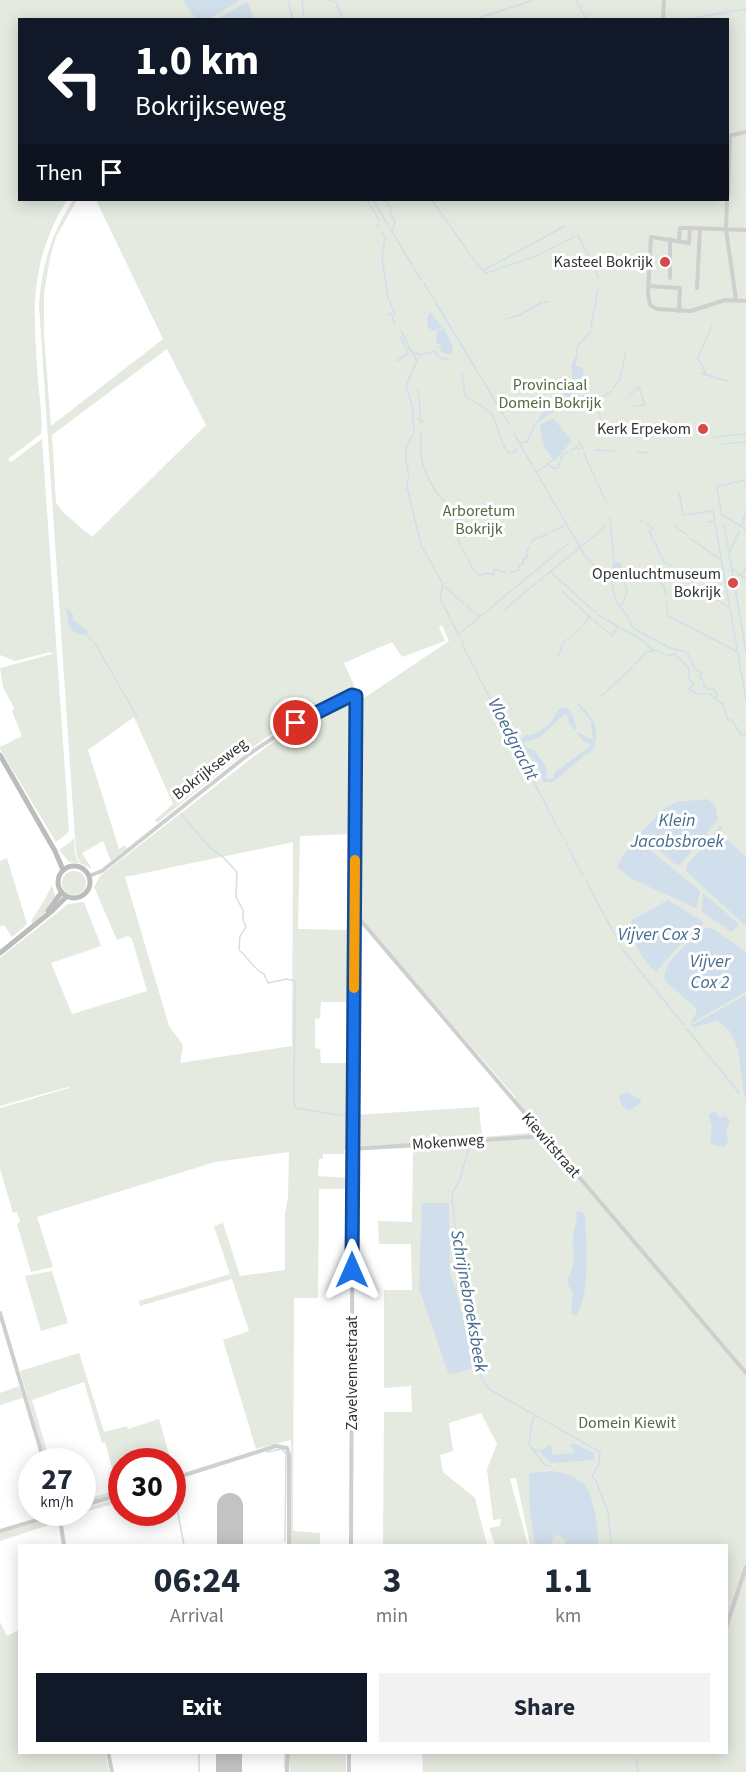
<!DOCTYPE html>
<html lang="en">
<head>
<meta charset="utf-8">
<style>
	:root { --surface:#fff; --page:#f2f2f3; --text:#1f2937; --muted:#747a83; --accent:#111827 }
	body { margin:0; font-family:"Source Sans 3",sans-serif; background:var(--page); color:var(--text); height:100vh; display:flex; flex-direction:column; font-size:22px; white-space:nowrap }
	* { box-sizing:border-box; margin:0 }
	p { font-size:20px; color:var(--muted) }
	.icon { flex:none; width:33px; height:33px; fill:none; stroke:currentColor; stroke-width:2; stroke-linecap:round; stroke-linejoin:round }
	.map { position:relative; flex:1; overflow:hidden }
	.details { position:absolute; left:18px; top:1544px; width:710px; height:210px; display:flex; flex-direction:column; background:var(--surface); border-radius:0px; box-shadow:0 3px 15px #0003 }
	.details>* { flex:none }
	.banner { position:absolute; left:18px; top:18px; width:711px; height:183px; border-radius:0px; box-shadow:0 3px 15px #0003; background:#111827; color:#fff; overflow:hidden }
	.speed { position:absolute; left:18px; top:1448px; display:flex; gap:12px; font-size:30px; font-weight:700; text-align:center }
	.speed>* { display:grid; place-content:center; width:78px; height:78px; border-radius:50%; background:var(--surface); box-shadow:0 3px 15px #0003; line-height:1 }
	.speed small { font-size:15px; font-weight:400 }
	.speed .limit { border:9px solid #d22; background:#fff; color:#111 }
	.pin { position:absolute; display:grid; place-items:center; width:51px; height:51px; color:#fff; margin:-26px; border:3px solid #fff; border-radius:50%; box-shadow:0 2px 6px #0007 }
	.me { position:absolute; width:66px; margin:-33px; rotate:0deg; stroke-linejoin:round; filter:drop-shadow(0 0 4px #0008) }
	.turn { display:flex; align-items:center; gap:21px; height:126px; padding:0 18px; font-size:27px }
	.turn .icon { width:78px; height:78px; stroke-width:2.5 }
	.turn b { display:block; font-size:42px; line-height:51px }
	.then { display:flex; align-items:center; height:57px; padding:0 18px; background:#0003; gap:12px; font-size:22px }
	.eta { display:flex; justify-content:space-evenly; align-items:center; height:102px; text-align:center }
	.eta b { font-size:36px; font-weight:700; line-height:42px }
	.action { display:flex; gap:12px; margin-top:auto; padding:12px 18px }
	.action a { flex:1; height:69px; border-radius:0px; background:var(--accent); color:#fff; font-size:24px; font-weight:700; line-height:69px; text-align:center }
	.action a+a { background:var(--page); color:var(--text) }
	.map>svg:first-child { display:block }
	.green { fill:#e4eadf; fill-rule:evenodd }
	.water { fill:#d1deeb }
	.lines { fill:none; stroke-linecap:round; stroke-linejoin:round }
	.stream { stroke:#d1deeb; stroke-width:1.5 }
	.runway { stroke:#c3c3c3; stroke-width:26 }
	.street { stroke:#cfcfcf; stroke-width:4 }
	.secondary { stroke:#bcbcbc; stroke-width:5 }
	.route-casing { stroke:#114b97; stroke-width:15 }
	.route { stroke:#1a73e8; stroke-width:10 }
	.slow { stroke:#f59e0b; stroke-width:10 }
	.poi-dot { fill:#d74a47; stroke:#fff; stroke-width:2 }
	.labels { text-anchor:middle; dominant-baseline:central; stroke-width:6; stroke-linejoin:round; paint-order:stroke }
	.poi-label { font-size:16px; fill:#323232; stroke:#fff; text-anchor:end }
	.park-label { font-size:16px; fill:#526b43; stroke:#fff }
	.street-label { font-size:16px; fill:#323232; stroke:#fff }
	.water-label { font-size:18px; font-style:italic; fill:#466c8e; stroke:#fff }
</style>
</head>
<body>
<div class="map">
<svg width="746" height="1772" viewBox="0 0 746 1772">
	<rect width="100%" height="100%" fill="#fff"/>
	<g class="green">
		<path d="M0 0H746V1772H423L422 1752H726V1545H530L516 1478 510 1479 528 1545H495L489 1528 500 1526 501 1519 493 1520 487 1469 497 1444 481 1413 449 1423 453 1451 440 1455 443 1472 475 1498 487 1545H383L384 1412H412L411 1386 384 1388V1290H412L411 1244H379L378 1221 412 1222 413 1148 355 1150V1115L479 1107 482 1137 541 1132 514 1100 516 1098 357 915V879H353L352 1002H321L320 1018 315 1019V1048L320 1049 321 1063H352L351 1150H344V1154H323V1159H319L318 1176 350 1178V1189H319L318 1298H294L293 1531 320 1533V1545H290L291 1440 256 1449 223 1340 249 1331 232 1279 140 1306 139 1301 230 1274 214 1226 223 1223 240 1276 285 1270V1213L288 1198 289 1152 215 1162 37 1217 53 1267 31 1272 17 1224 20 1222 17 1212 13 1213 0 1169V1108L69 1088 68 1087 0 1106V958L68 904 84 902 101 946 51 963 72 1014 147 991 132 939 128 936 117 940 94 887 100 876 288 730 349 699 354 703 352 834 300 836 298 929 347 930 348 857 358 856 357 756H360L361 700 449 641 442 625 439 627 445 641 402 657 392 642 344 663 357 692 348 694 267 737 225 768 157 823 155 820 173 804 134 717 88 750 119 849 125 845 127 848 111 861 103 841 82 853 92 869 80 863 76 853 39 306C41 267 52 232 73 200H77L56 237 50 258 44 293V335L51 426 163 339 96 200H728V20H20V200H67C29 263 33 308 38 379 39 396 43 416 41 434L8 459 11 462 42 439 69 829 67 834 56 842 0 749V747L22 736 12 711 14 708 3 687 0 668 52 654 51 652 15 661 0 655ZM167 349 206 425 92 537 64 513 56 503 52 435ZM293 842 292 1046 180 1063 183 1045 169 1026 125 877ZM471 1138V1143L413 1147V1141Z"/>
		<path d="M74 838 75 854 79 863 69 862 59 850 69 843Z"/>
		<path d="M7 858 27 924 12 937 4 925 0 927V861Z"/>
		<circle cx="74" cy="883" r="12"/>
		<path d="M52 885 56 898 44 914 33 924 31 921 44 901Z"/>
		<path d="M52 1271 68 1323 41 1331 25 1276Z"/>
		<path d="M79 1353 104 1432 127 1426 128 1429 159 1419 171 1461H122L121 1492 83 1504V1500L118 1490 105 1442 102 1443 84 1382 32 1400 50 1461H46L20 1371Z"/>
		<path d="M19 1386 23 1398 0 1405V1393Z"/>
		<path d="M121 1497V1502L81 1513V1518L62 1525V1516L64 1514 82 1512 83 1509Z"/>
		<path d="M52 1517 56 1519 55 1523 0 1541V1532Z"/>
		<path d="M0 1622 7 1636 19 1630 20 1752H105L109 1772H0Z"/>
		<path d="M318 1753H346V1772H290V1754Z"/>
	</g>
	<g class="water">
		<path d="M183 0H240L209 19H196Z"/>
		<path d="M246 2 248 3 254 19H218Z"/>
		<path d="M430 312 442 327 433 331 428 327 427 319Z"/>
		<path d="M444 328 453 347 451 355 441 352V349L438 348 441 346 440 344 436 343 437 331Z"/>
		<path d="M578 355 575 365 583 368 584 387 575 395 564 398 554 411 535 424 542 413 556 405 563 393 573 386C574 374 567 364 578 355Z"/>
		<path d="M553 418 571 440 570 443 554 461 544 447 540 427 542 424Z"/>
		<path d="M615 561 621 564 624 573 622 577 617 576 613 572 612 564Z"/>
		<path d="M66 608 73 614V620L88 631 87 635 78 634 70 629Z"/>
		<path d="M576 703H578C595 719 599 726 594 749L585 755 553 782H543C539 768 534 756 521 748V739L525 735C534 736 544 729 550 723 555 718 558 700 570 711 574 715 574 723 577 728L575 730 569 724 568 716 564 714 550 728 538 738 524 742 525 746 535 751 547 769 546 778 553 779 555 772 592 745 583 741 577 733 579 732 587 738 593 739 591 721Z"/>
		<path d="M707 799 715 805 718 820 680 865H676L640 833 664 809 676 802Z"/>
		<path d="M721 825 723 836 746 857V926L686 871 687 865Z"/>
		<path d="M638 840 700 891 696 908 634 880 617 867 622 857Z"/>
		<path d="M703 893 739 924 732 932 702 912Z"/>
		<path d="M668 900 703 922V925L678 947 656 972C642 960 630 939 632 920Z"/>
		<path d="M706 927 715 930 746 952V992L690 1024 696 1013V1008L665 981C659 964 694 937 706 927Z"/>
		<path d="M746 995V1100C737 1075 746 1033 716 1021L696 1027 690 1026Z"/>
		<path d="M627 1092 641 1100V1103L629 1111C623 1108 619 1102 619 1096Z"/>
		<path d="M714 1111 721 1118 726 1115 730 1122 726 1132 728 1143 724 1147 710 1144 712 1127 709 1115Z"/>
		<path d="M422 1203H449L450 1274 459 1301 473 1368 449 1375 419 1288Z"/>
		<path d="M581 1211 585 1216C586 1236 591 1303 575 1316L571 1314 573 1292C562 1279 570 1279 573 1266 575 1256 572 1245 573 1236 574 1225 578 1225 576 1212Z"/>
		<path d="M573 1443 594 1453 595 1456 593 1460 550 1463 540 1451 551 1444 552 1454C556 1455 570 1454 575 1452L570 1445Z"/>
		<path d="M553 1471C564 1473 581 1478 587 1488 594 1500 599 1531 598 1545H565L564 1539 559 1535 554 1537 550 1545H535L530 1512 529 1473Z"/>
	</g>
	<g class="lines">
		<g class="stream">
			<path d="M288 0 293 20"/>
			<path d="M302 0 304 20"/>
			<path d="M329 0 336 2 343 20"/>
			<path d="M576 0 587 20"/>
			<path d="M473 20 534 0"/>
			<path d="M682 20 746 9"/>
			<path d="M367 200 379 220"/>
			<path d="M373 200 421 280"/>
			<path d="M385 200 388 205 392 207 390 213 395 221 393 230"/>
			<path d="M432 200 476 263 486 273 534 257 574 237"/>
			<path d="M378 225V227"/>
			<path d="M382 233 385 239 382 257 388 299"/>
			<path d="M578 235 599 278"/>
			<path d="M484 270 565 226"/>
			<path d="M424 283 509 424"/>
			<path d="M390 302 395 314"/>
			<path d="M388 314H391L395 323"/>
			<path d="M506 319 520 315 542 302H548"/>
			<path d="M591 327 598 288"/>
			<path d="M401 331C405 339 412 354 417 360L406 386 412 405 414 431"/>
			<path d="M411 351 420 355 435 351 438 357 449 360"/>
			<path d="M577 355V347L591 331"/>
			<path d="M397 361 408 354 401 337"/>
			<path d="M700 373 727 381"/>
			<path d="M462 374 465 396C473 402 484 406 491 413 494 418 500 435 502 442"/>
			<path d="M706 375 700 361 697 359 712 326"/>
			<path d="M613 388 620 379 626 351"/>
			<path d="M418 390C418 401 423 411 419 420L423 421 420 424"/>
			<path d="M629 396 639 387 645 405 633 406"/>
			<path d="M566 398 571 406C587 406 599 401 611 391"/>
			<path d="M603 404 597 407 605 434 618 431V420"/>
			<path d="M575 405 592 389"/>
			<path d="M421 432C418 462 427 484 448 506"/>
			<path d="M514 434 584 554 594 566 609 572 616 601 627 616 633 628 670 648 687 652 695 669 702 673 700 677 704 681V686L708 689 715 690 717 695 716 700 723 704 728 720H732L741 735 746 734"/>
			<path d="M714 437 746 434"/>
			<path d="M579 441 583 449"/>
			<path d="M521 443 527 442 535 424"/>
			<path d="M503 444 508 453 514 452"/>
			<path d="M722 444 746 442"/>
			<path d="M571 450 577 447 579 450"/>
			<path d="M595 450 615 451"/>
			<path d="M515 451 517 449"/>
			<path d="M638 452 648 453"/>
			<path d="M584 453 596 480"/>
			<path d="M548 465 554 468H558L562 455 567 452"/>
			<path d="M537 472 553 460"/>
			<path d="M409 476C406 460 402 449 413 435"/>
			<path d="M408 479 407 487 421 545 443 584 440 598 459 636"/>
			<path d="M746 480 718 486 717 489 722 515 746 529"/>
			<path d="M597 483 606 502"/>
			<path d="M679 493 683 515 713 511 715 521 708 522"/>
			<path d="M450 510 457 521 454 531 461 545"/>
			<path d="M610 518 614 562"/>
			<path d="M640 520 642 521"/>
			<path d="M646 523 653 528 650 533"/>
			<path d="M715 524 746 700"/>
			<path d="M724 524 746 652"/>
			<path d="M674 525 687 535"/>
			<path d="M741 526 746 512"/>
			<path d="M649 531 664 562 670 566"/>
			<path d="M552 532 563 526"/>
			<path d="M690 538 721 560"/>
			<path d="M531 543 534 539 548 534"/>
			<path d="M463 550 467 558"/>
			<path d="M730 552 739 531"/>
			<path d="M469 561 473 569 480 575 488 573 494 575V569L505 572"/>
			<path d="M649 569 664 586 666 596"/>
			<path d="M673 569 729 608"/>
			<path d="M732 569 746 579"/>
			<path d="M551 572 596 613"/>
			<path d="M509 573 519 570V566L524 563 522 560 528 557 526 553 529 548"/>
			<path d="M742 575 746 568"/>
			<path d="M539 581 606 526"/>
			<path d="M446 588 463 603"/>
			<path d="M562 591 591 618"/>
			<path d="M666 601 668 616 736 651"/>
			<path d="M466 606 475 614 480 615"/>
			<path d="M621 607 627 592 624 580"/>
			<path d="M505 609 536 583"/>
			<path d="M598 615 642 640 653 650 659 651 666 656 675 654 689 669V680L694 684 689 689 697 694H711L713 698 716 697"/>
			<path d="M594 620 612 636 617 627"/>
			<path d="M584 625 589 616"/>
			<path d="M460 633 568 544"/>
			<path d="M87 636 92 640"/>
			<path d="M572 636 581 628"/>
			<path d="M462 640 465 650 563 838"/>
			<path d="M95 643 137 717"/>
			<path d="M559 655 563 643 569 638"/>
			<path d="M636 664 646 652 653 651"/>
			<path d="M600 697 633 667"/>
			<path d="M181 814 210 848 222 856 237 872 236 897 243 910V920L246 927 240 936 239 950C249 958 253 969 264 974L268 983 287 979 295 981 294 1102 296 1108 350 1117V1133"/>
			<path d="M566 843 583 876"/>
			<path d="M586 881 623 950 684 1025"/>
			<path d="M687 1029 740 1094"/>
			<path d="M470 1143 460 1179 453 1192 452 1199 460 1270 482 1380 489 1389 600 1452 599 1464 592 1476 596 1481 608 1512 611 1545"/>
			<path d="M535 1416 533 1418 529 1444 532 1449 540 1451"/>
			<path d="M532 1449 545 1465 550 1466"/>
			<path d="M267 1452 282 1449 286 1454 285 1541"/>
			<path d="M173 1488 184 1545"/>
			<path d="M634 1752V1753"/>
			<path d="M636 1759 638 1772"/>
			<path d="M285 1768V1752"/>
			<path d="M199 1772V1752"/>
		</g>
		<g class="runway">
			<path d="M230 1545V1506"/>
			<path d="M229 1772V1752"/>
		</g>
		<g class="street">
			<path d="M663 20 664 0"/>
			<path d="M728 136 746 132"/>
			<path d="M728 194 730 136"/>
			<path d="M727 200 726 229 736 300"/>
			<path d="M746 230 690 228 689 243 651 237 648 293 650 305 657 309 691 311 725 300 746 301"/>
			<path d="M679 240 680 228H690"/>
			<path d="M670 278V239"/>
			<path d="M649 286 680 288 679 311"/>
			<path d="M697 288 700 229"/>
			<path d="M89 876 102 871 249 754 296 723 352 695 355 696 351 1545"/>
			<path d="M355 918 362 922 746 1373"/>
			<path d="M353 1149 543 1136"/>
			<path d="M0 1313 44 1461"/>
			<path d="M172 1479 276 1446 287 1448 289 1455V1545"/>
			<path d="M82 1506 122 1494"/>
			<path d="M59 1513 64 1545"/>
			<path d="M0 1531 64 1512"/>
			<path d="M726 1627 746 1567"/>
			<path d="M108 1752 112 1772"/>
			<path d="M287 1772 288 1752"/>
			<path d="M349 1772V1752"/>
		</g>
		<g class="secondary">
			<path d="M0 755 55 851 63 870"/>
			<circle cx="74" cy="882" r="16"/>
			<path d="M48 911 61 893"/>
			<path d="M0 953 52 911 66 897"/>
		</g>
	</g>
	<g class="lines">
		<defs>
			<path id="route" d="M296 723 352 695 356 696 352 1270"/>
		</defs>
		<use href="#route" class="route-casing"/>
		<use href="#route" class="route"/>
		<path class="slow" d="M354 988 355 860"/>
	</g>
	<g class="poi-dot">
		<circle cx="665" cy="262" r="6"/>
		<circle cx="703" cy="429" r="6"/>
		<circle cx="733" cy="583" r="6"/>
	</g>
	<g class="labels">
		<g class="poi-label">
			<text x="653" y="262">Kasteel Bokrijk</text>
			<text x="691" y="429">Kerk Erpekom</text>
			<text x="721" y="574">Openluchtmuseum<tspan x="721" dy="18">Bokrijk</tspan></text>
		</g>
		<g class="park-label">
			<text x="550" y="385">Provinciaal<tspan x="550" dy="18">Domein Bokrijk</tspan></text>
			<text x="479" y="511">Arboretum<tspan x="479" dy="18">Bokrijk</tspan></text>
			<text x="627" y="1423">Domein Kiewit</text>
		</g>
		<g class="street-label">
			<text transform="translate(210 769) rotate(-38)">Bokrijkseweg</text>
			<text transform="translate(448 1142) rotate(-4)">Mokenweg</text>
			<text transform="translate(551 1145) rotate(49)">Kiewitstraat</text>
			<text transform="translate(352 1373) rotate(-90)">Zavelvennestraat</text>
		</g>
		<g class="water-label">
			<text transform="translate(513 739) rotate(63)">Vloedgracht</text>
			<text x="677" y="820">Klein<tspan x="677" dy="21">Jacobsbroek</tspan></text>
			<text x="659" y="934">Vijver Cox 3</text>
			<text x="710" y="961">Vijver<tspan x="710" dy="21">Cox 2</tspan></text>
			<text transform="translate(469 1301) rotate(80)">Schrijnebroeksbeek</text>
		</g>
	</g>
</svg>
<div class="speed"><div>27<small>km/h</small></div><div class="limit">30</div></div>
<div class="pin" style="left:296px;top:723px;background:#d93025"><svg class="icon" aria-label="arrive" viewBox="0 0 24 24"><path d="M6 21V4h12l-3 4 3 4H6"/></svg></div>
<svg class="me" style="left:352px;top:1270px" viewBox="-20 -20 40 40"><path d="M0-17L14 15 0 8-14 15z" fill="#1a73e8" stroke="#fff" stroke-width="4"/></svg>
<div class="banner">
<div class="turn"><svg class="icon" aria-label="left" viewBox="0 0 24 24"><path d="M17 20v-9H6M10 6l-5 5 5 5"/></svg><div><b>1.0 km</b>Bokrijkseweg</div></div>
<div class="then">Then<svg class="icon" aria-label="arrive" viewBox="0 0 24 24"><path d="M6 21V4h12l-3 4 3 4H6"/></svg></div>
</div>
<section class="details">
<div class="eta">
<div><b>06:24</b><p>Arrival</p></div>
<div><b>3</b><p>min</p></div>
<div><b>1.1</b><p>km</p></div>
</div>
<div class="action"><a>Exit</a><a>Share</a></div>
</section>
</div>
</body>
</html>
